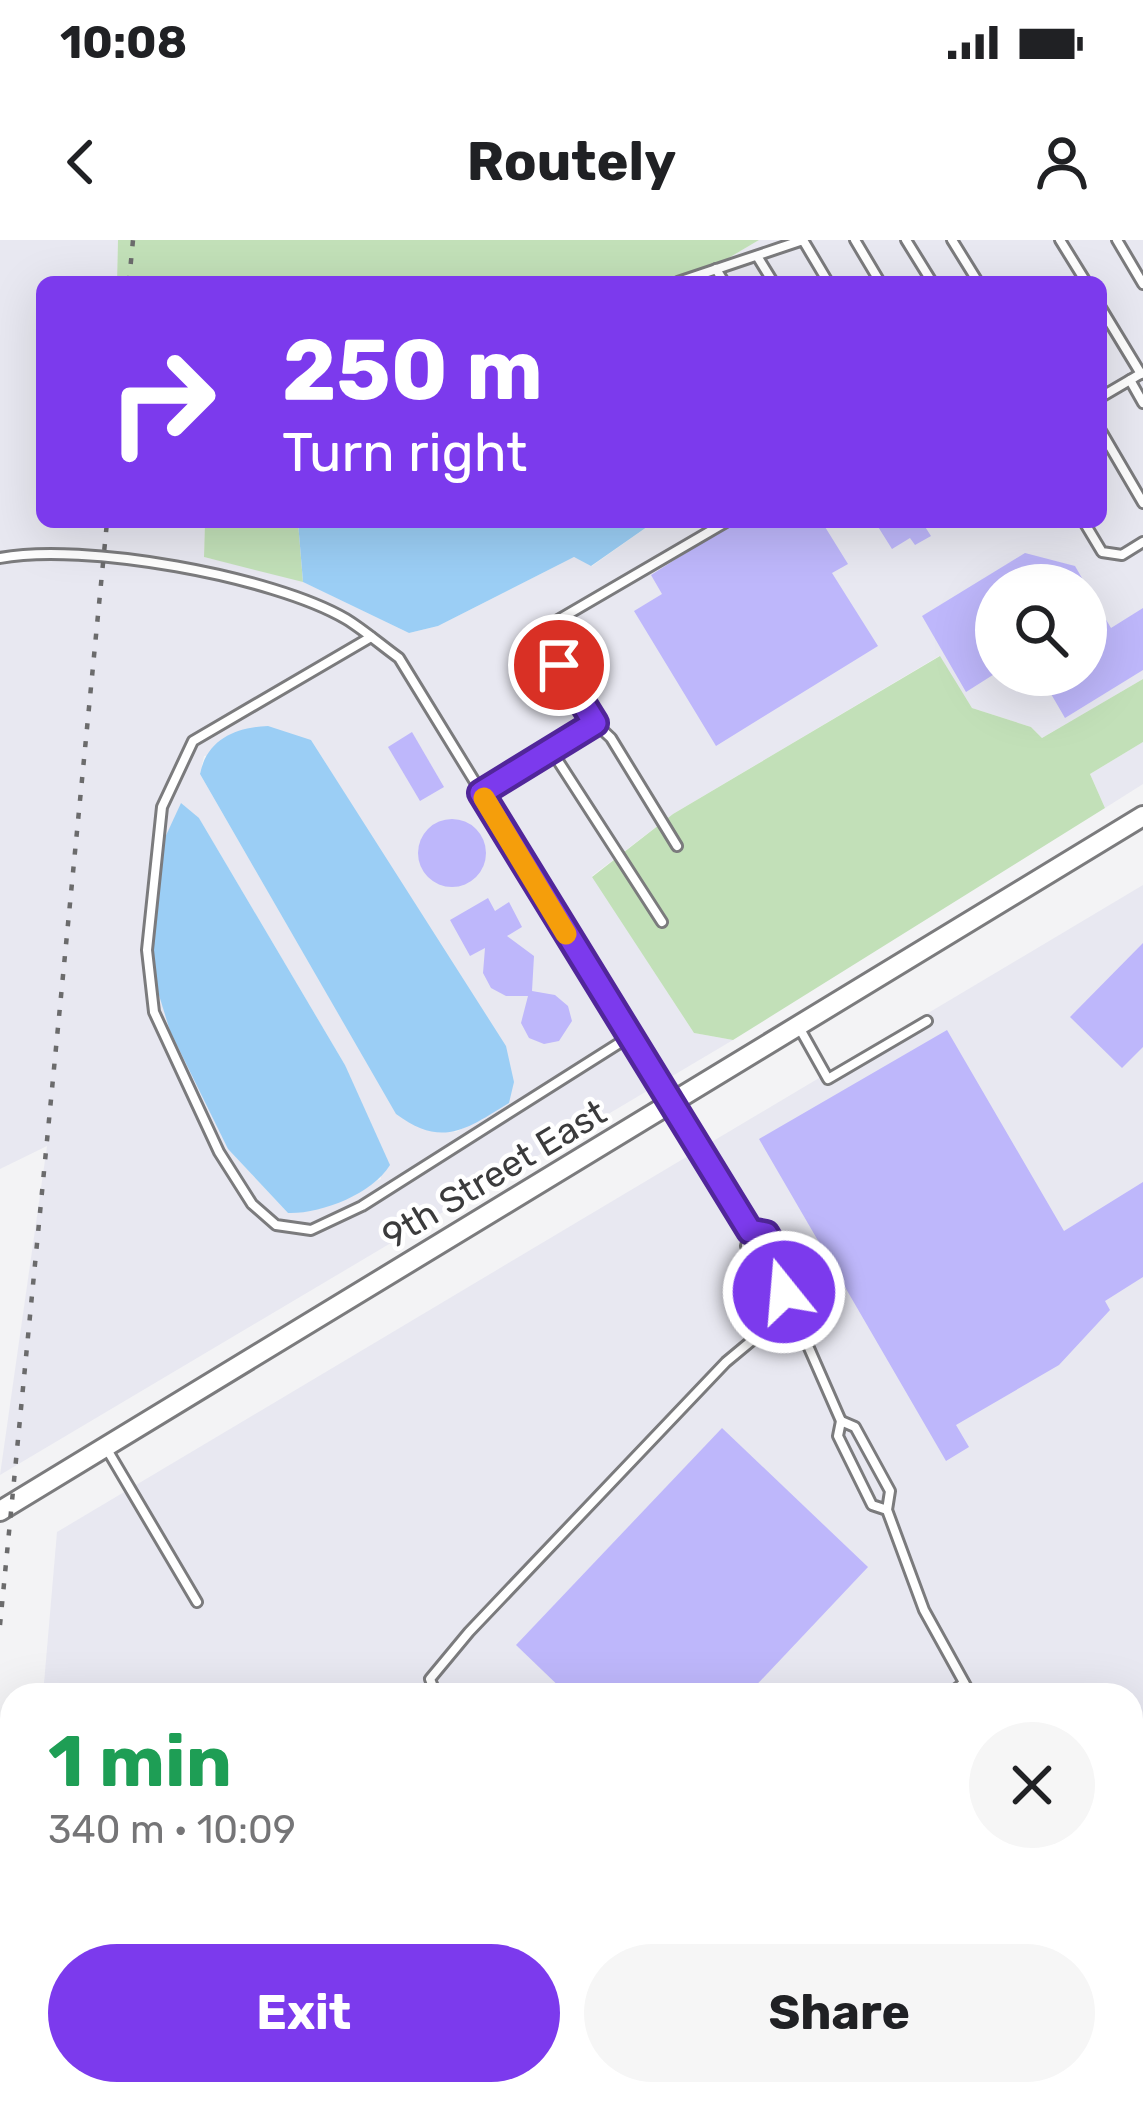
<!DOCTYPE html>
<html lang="en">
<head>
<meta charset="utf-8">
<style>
	:root { --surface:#fff; --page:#f6f6f6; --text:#202124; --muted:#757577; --accent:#7c3aed }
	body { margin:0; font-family:Rubik,sans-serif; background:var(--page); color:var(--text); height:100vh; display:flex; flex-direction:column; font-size:45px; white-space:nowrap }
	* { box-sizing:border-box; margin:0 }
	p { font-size:39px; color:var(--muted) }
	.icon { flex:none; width:66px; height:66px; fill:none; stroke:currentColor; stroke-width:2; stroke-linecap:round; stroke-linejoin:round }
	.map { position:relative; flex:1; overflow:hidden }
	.details { position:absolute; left:0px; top:1443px; width:1143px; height:423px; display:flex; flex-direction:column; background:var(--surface); border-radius:36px 36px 0 0; box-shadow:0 12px 48px #0002 }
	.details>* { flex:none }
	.banner { position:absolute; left:36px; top:36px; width:1071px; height:252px; border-radius:18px; box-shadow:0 12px 48px #0002; background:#7c3aed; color:#fff; overflow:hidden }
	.tools { position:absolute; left:975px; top:324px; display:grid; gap:24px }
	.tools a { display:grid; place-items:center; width:132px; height:132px; border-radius:50%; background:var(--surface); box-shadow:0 12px 48px #0002; font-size:60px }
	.pin { position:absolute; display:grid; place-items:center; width:102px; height:102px; color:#fff; margin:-51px; border:6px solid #fff; border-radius:50%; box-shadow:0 3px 12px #0007 }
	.me { position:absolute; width:132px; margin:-66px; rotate:343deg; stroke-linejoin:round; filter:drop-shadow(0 0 9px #0008) }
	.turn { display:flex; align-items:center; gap:42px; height:252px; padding:0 48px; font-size:54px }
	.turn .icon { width:156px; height:156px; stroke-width:2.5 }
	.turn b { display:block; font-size:84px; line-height:102px }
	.round { display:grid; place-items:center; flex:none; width:126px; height:126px; border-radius:63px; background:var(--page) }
	.head { display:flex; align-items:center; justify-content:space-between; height:204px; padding:0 48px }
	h1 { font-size:72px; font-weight:700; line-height:90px; color:#1e9e55 }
	.button { display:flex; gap:24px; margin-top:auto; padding:24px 48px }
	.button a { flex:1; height:138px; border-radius:72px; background:var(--accent); color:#fff; font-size:48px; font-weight:700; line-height:138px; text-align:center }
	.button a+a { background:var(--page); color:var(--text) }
	.status { display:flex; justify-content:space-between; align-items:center; height:84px; padding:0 60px; background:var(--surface); direction:ltr }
	.status svg { height:33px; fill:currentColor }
	header { display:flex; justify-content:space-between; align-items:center; height:156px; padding:0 48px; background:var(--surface); font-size:54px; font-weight:700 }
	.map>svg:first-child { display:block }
	.built { fill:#e8e8f1; fill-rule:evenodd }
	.green { fill:#c2e0b8 }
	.water { fill:#9bcef5 }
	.building { fill:#beb7fb }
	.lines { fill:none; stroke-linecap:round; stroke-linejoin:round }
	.service-casing { stroke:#7b7b7d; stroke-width:14 }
	.tertiary-casing { stroke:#7b7b7d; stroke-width:24 }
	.service { stroke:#fff; stroke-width:8 }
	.tertiary { stroke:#fff; stroke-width:18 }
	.rail { stroke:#6b6b6c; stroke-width:4.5; stroke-dasharray:6 12; stroke-linecap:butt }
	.route-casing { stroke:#51269a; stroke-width:30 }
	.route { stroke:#7c3aed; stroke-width:21 }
	.slow { stroke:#f59e0b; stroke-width:21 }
	.labels { text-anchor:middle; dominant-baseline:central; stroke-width:9; stroke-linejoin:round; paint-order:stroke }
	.street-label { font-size:36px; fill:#3b3b3c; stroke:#fff }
</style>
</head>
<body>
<div class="status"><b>10:08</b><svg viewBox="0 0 49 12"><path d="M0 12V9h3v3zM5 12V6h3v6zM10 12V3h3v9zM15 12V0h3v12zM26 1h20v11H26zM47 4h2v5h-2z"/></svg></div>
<header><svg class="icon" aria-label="back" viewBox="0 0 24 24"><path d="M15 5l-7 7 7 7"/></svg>Routely<svg class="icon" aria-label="person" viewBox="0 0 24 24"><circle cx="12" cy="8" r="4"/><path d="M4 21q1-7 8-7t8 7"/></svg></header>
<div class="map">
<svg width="1143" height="1865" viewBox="0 0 1143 1865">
	<rect width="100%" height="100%" fill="#f3f3f5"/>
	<g class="built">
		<path d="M0 0H118L117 42H42V282H205L204 317 295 338 409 393 438 386 574 317 592 326 654 282H1101V42H688L759 0H1143V439L1042 498 1031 487 972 468 939 416 673 574 592 636 694 793 733 800 0 1235 47 906 0 929ZM996 345H1086V435H996ZM311 500 480 769 509 862 456 892 396 873 200 534 204 516ZM199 578 345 825 381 939 288 973 228 909Z"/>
		<path d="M1143 502V544L1105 568 1090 534Z"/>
		<path d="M1143 645V1865H8L12 1822V1854H1131V1455H43L57 1292Z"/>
	</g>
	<g class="green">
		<path d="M118 0H759L688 42H117Z"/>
		<path d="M205 282H298L303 342 204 317Z"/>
		<path d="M940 416 972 468 1031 487 1042 498 1143 439V502L1090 534 1105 568 733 800 694 793 592 637 673 574Z"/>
	</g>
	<g class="water">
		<path d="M298 282H654L591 326 574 317 438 386 409 393 303 342Z"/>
		<path d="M268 486 311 500 506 806 514 842 509 863C465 890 442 908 396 874L200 534C207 499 236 487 268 486Z"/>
		<path d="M181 563 199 578 345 825 390 925C372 954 321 974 288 973L228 909 170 791 151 729 156 617Z"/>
	</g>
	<g class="building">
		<path d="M734 282H763L766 288 776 282H822L848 324 832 333 878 406 716 506 634 371 662 354 651 335Z"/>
		<path d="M875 282H922L931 296 915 305 910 298 892 309Z"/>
		<path d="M1025 313 1075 326 1086 345H996V433L966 452 922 376Z"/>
		<path d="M1086 346 1111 388 1143 368V430L1065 478 1040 435H1086Z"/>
		<path d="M412 492 444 547 420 561 388 507Z"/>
		<circle cx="452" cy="613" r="34"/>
		<path d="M488 658 495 671 509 662 522 687 507 696 534 716 532 751 555 755 568 766 572 781 559 801 544 804 529 798 521 783 528 756H506L491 748 483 733 485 708 470 716 450 680Z"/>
		<path d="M1143 703V807L1122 828 1070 777Z"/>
		<path d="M947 790 1064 991 1143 942V1037L1105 1061 1110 1070 1059 1125 956 1185 969 1207 946 1221 759 899Z"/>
		<path d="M722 1188 868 1327 747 1455H568L516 1405Z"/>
	</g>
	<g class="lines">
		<defs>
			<g id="service">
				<path d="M855 0 880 42"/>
				<path d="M906 0 932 42"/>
				<path d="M952 0 978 42"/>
				<path d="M1060 0 1086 42"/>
				<path d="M1117 0 1143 44"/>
				<path d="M757 16 773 42"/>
				<path d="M716 29 724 42"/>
				<path d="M678 42 803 0 828 42"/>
				<path d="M1101 68 1141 134"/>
				<path d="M1130 140 1143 163"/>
				<path d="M1101 157 1142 133"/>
				<path d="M1101 191 1143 263"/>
				<path d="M1084 282 1102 312 1122 315 1143 302"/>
				<path d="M0 318C82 302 273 336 346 379 364 390 381 405 399 418L750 991"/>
				<path d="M371 397 193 501 162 567 147 710 154 772 219 912 252 964 276 985 311 990 362 966 629 797"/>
				<path d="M595 483 611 498 677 606"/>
				<path d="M551 510 662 682"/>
				<path d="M481 553 595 483 541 396 558 380 726 282"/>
				<path d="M800 789 828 839 927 781"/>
				<path d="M784 1051 768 1047 746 1006 750 991 766 995 788 1033 784 1051 841 1181"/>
				<path d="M105 1206 197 1362"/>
				<path d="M887 1270 872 1265 838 1196 841 1181 855 1187 890 1251 887 1270 924 1370 971 1455"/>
				<path d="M436 1455 430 1439 469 1392 726 1122 791 1068"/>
				<path d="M948 1455 964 1443"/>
				<path d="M1131 1552 1143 1545"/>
				<path d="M1131 1630 1143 1648"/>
				<path d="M1131 1727 1143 1720"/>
				<path d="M143 1865 155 1854"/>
				<path d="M906 1865 925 1854"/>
			</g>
			<path id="tertiary" d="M0 1271 1143 576"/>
		</defs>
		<use href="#service" class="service-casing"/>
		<use href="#tertiary" class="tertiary-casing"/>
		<use href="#service" class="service"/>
		<use href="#tertiary" class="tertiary"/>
		<g class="rail">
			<path d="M129 42 133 0"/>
			<path d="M0 1385 107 282"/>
		</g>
	</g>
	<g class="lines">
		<defs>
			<path id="route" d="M559 425 595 483 481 553 750 991 766 994 788 1034 784 1052"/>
		</defs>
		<use href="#route" class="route-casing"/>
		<use href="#route" class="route"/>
		<path class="slow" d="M484 558 566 694"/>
	</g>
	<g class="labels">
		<g class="street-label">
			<text transform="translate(494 934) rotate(-31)">9th Street East</text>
		</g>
	</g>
</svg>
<div class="tools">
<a><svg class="icon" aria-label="search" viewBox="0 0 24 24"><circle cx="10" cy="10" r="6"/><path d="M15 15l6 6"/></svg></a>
</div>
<div class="pin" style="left:559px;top:425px;background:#d93025"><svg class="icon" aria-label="arrive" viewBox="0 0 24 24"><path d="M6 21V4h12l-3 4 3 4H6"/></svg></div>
<svg class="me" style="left:784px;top:1052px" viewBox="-20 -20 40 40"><circle r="17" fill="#7c3aed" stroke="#fff" stroke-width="3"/><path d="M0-11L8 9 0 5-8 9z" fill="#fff"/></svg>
<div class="banner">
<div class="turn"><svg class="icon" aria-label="right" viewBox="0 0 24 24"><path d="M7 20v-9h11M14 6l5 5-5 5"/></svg><div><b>250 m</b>Turn right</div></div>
</div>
<section class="details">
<div class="head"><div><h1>1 min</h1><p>340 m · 10:09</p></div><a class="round"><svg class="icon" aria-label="close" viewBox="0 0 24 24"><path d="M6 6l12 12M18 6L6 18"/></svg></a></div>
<div class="button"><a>Exit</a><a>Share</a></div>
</section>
</div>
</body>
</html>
